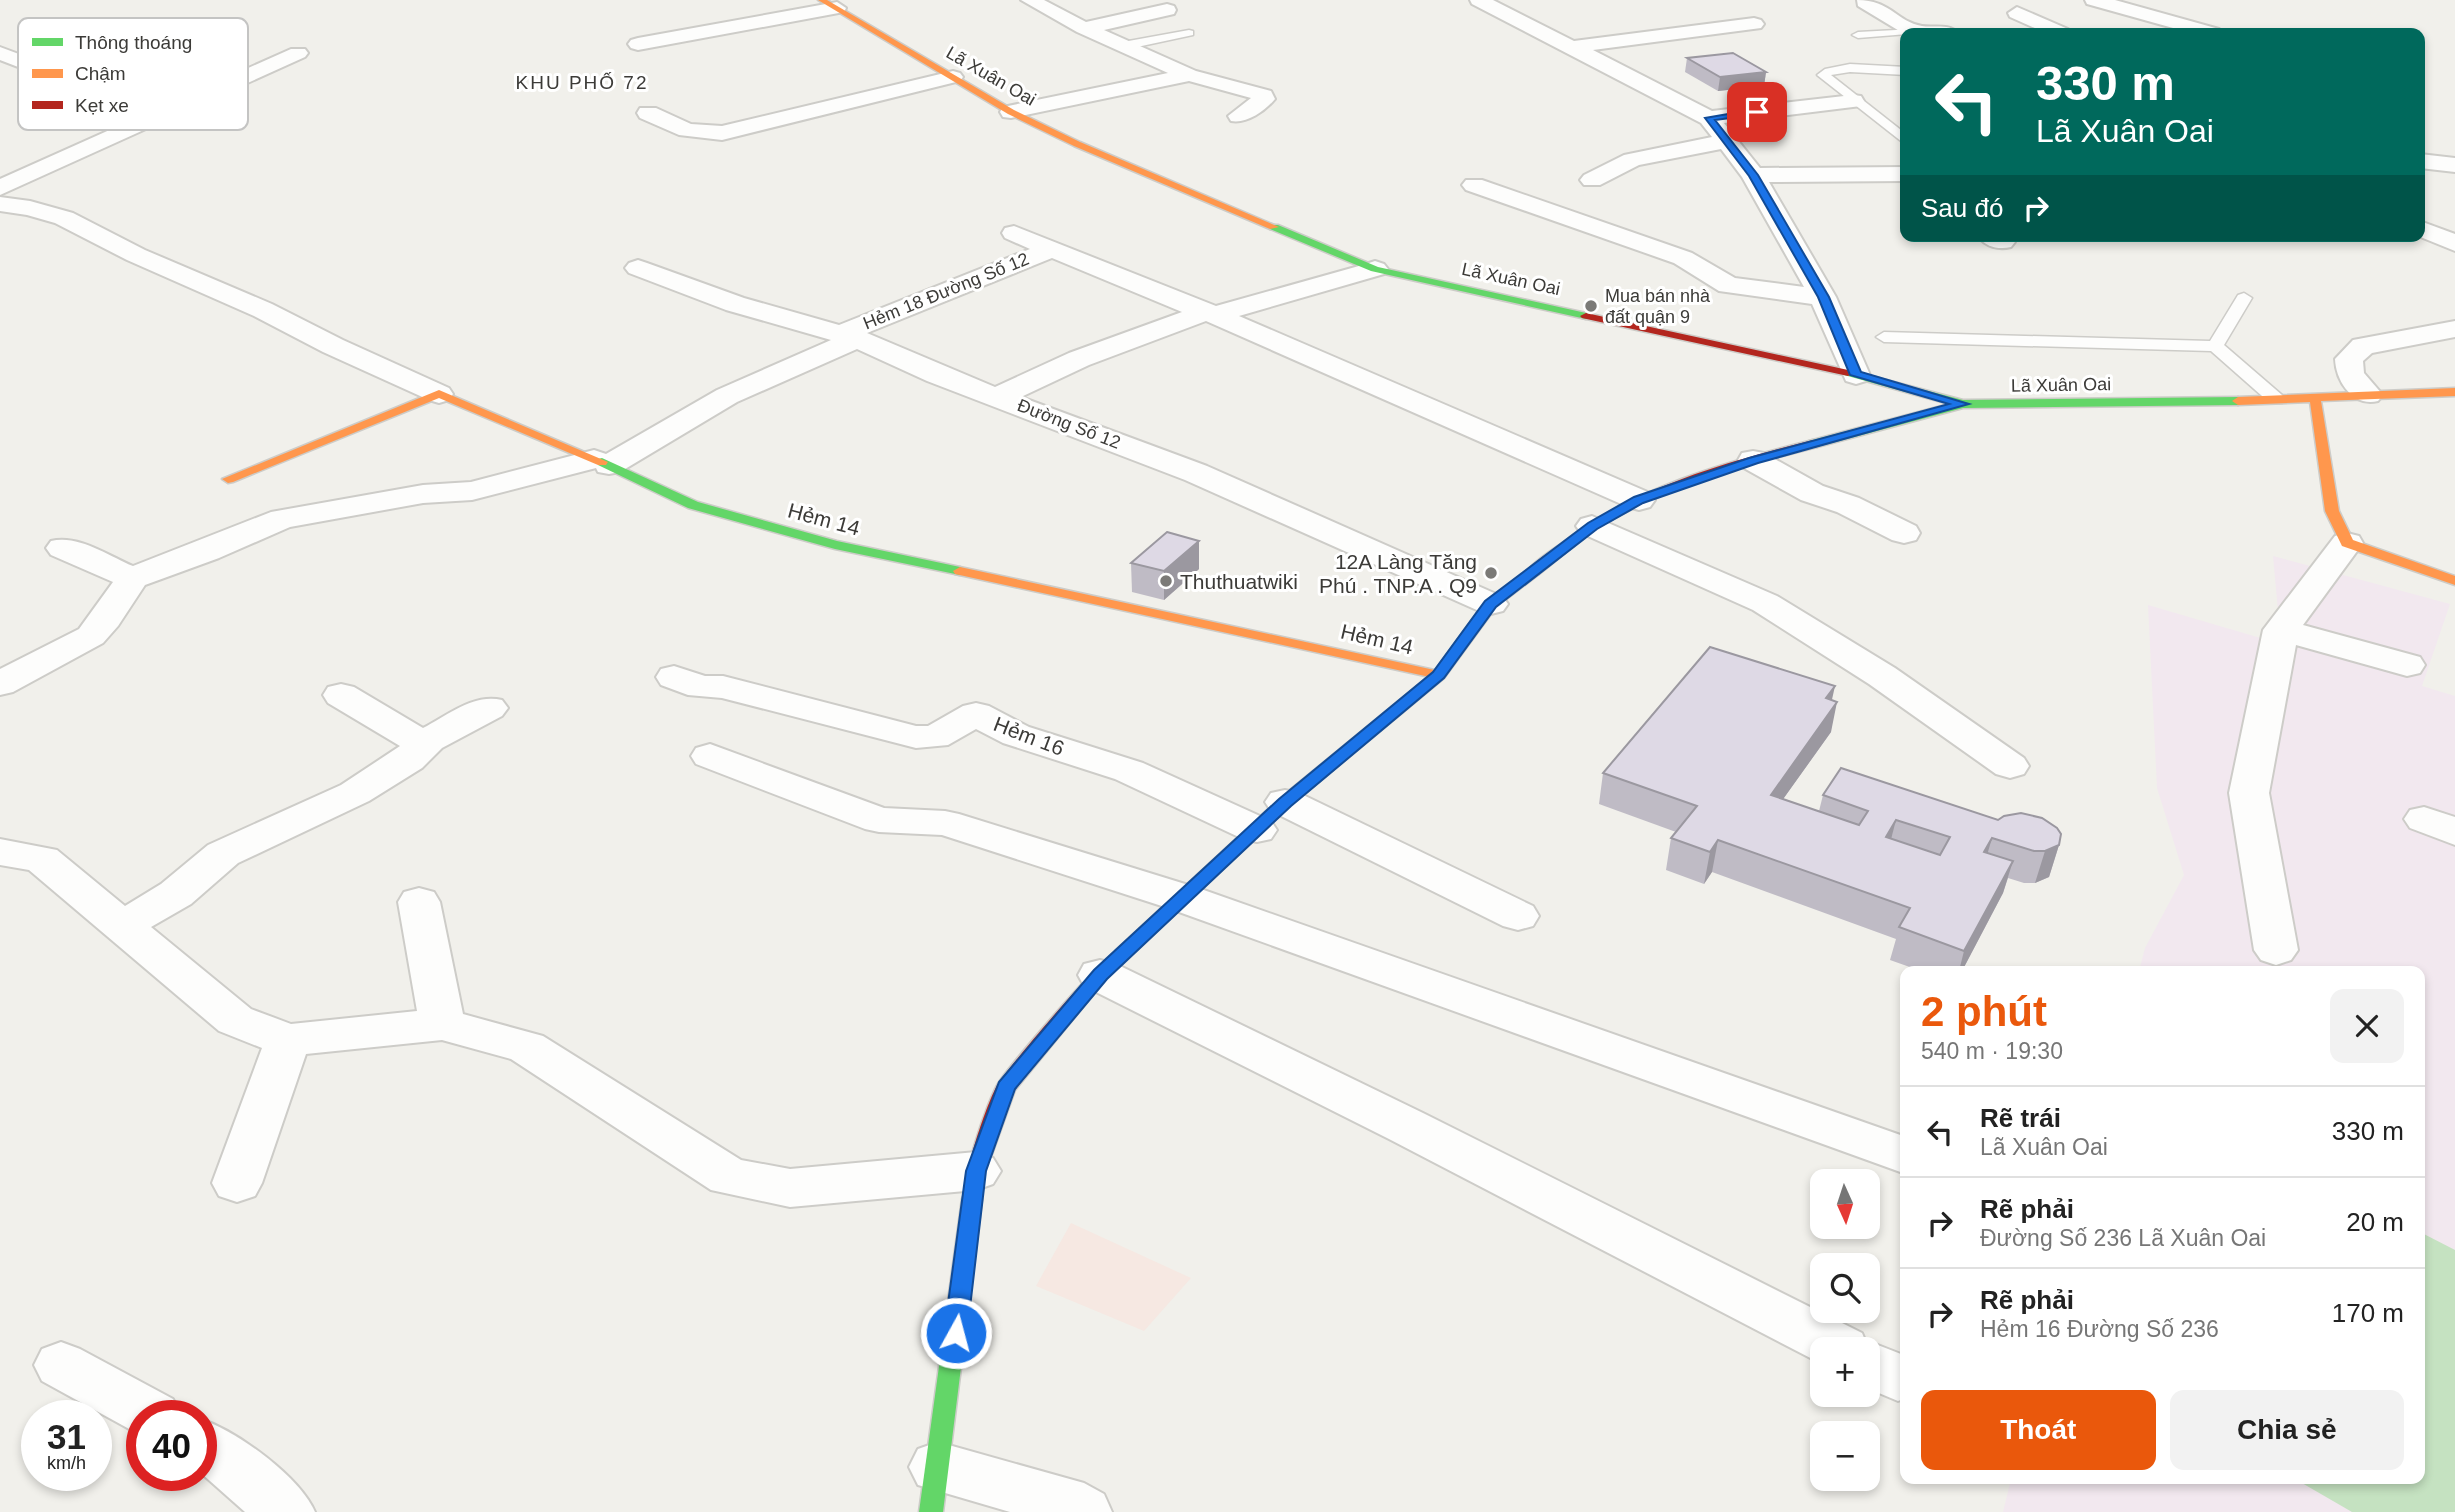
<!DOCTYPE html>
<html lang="vi">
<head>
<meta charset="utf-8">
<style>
	:root { --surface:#fff; --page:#f2f2f2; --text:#222; --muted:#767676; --line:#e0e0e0; --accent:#ea580c }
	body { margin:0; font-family:Helvetica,sans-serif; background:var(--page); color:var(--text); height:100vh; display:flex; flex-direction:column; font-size:26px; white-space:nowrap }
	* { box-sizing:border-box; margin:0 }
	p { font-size:23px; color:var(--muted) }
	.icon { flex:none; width:38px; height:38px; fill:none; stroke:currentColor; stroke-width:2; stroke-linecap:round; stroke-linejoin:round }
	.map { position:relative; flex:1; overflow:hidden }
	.sheet { position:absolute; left:1900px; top:966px; width:525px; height:518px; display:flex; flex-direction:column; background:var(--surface); border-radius:14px; box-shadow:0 4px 10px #0003 }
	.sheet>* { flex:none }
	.guide { position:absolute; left:1900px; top:28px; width:525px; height:214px; border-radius:14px; box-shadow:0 4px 10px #0003; background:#00695c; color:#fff; overflow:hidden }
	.needle { width:46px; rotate:177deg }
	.buttons { position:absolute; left:1810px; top:1169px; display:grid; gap:14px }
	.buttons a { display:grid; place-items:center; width:70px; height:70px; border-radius:14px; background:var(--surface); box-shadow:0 4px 10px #0003; font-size:35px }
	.speed { position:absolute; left:21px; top:1400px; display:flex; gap:14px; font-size:35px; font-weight:700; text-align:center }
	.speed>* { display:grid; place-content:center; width:91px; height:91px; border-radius:50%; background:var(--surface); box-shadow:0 4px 10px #0003; line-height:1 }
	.speed small { font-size:18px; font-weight:400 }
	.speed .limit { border:10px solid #d22; background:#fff; color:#111 }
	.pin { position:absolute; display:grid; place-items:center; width:60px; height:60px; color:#fff; margin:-30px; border-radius:14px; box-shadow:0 4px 10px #0006 }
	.me { position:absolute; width:77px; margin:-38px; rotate:7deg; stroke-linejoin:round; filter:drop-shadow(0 0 5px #0008) }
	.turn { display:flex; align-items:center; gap:24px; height:147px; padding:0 21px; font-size:32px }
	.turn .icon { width:91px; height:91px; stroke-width:2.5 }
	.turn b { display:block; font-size:49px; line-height:60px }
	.then { display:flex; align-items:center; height:66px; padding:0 21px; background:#0003; gap:14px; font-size:26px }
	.round { display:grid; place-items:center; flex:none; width:74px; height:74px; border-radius:14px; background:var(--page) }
	.head { display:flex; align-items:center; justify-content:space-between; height:119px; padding:0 21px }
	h1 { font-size:42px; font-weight:700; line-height:52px; color:var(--accent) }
	.button { display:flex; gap:14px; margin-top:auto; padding:14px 21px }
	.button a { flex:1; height:80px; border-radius:14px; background:var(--accent); color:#fff; font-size:28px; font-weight:700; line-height:80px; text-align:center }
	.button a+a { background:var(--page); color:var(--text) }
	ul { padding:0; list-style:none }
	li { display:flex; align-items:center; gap:21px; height:91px; padding:0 21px; border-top:2px solid var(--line) }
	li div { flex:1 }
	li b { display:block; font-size:26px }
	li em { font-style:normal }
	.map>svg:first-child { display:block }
	.commercial { fill:#f6e8e2 }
	.education { fill:#f2e8ef }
	.green { fill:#c5e2c1 }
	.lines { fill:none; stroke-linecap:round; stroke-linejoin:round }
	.lane-casing { stroke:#cdccc8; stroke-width:3 }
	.street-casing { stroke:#cdccc8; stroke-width:4 }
	.fast-casing { stroke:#cdccc8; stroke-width:3 }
	.slow-casing { stroke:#cdccc8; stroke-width:3 }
	.jam-casing { stroke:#cdccc8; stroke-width:3 }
	.lane { fill:#fdfdfc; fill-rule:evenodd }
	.street { fill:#fdfdfc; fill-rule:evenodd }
	.fast { fill:#63d668; fill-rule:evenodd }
	.slow { fill:#ff974d; fill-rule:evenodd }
	.jam { fill:#b3261e; fill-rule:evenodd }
	.wall { fill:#bfbbc5 }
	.shaded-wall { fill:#9b98a0 }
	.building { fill:#ded9e5; stroke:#9b98a0; stroke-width:2; fill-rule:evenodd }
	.route { fill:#1a73e8; stroke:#114b97; stroke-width:2 }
	.poi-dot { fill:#7b7a77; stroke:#fff; stroke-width:2.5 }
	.labels { text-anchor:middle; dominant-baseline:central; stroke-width:6; stroke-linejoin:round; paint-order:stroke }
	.far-street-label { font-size:18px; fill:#3c3b38; stroke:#fff }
	.far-poi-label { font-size:18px; fill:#3c3b38; stroke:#fff; text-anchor:start }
	.far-neighbourhood-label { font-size:19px; letter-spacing:2px; fill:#3c3b38; stroke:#fff }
	.street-label { font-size:21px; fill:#3c3b38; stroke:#fff }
	.poi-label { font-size:21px; fill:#3c3b38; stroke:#fff; text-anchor:end }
	.key { fill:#fff; stroke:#c4c4c3; stroke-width:2 }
	.key-label { font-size:19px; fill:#3c3b38 }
</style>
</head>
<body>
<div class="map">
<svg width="2455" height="1512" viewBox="0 0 2455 1512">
	<rect width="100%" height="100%" fill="#f1f0eb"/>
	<path class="commercial" d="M1071 1223 1191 1278 1144 1331 1036 1286Z"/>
	<path class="education" d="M2273 556 2450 604 2422 686 2455 696V1512H2003L2011 1479H2420V971H2139L2145 948 2184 875 2157 788 2148 605 2281 644Z"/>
	<path class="green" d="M2420 1232 2455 1250V1512H2352L2295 1479H2420Z"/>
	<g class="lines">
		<defs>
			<g id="lane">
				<path d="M1915 29 1920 33 1858 38 1852 35 1858 32Z"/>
				<path d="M1189 30 1193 31V35L1123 50 1117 46 1123 42Z"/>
				<path d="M1850 64 1906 67V75L1850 72 1831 75 1906 134V145L1817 75 1825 69Z"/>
				<path d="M2244 293 2252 298 2224 345 2282 395 2285 399 2282 403H2270L2211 351 1884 342 1876 337 1884 332 2210 341 2238 295Z"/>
			</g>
			<g id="street">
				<path d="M1021 0H1044L1086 22 1167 4 1174 6 1176 10 1174 14 1104 30 1196 71 1271 91 1275 99C1265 111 1247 124 1231 121L1228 116 1251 98 1189 81 1011 118 1003 117 1000 112 1003 107 1168 73 1077 32Z"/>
				<path d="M1470 0H1493L1574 41 1754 18 1761 20 1764 24 1761 28 1593 50 1712 111 1853 95 1861 96 1864 101 1861 106 1853 107 1724 123 1760 168 1906 167V181L1769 182 1836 297 1870 375 1866 381 1856 384 1846 381 1812 304 1719 291 1674 263 1466 190 1462 185 1466 180H1482L1692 253 1735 278 1804 287 1742 177 1721 149 1639 165 1600 185H1584L1580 180 1584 175 1624 155 1712 137 1701 123 1472 4Z"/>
				<path d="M1857 0C1891 0 1897 22 1922 26 1933 28 1950 23 1958 33L1906 35 1858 6Z"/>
				<path d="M2085 0H2115L2219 29 2222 33H2191L2087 4Z"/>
				<path d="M837 2 846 8 844 12 638 50 631 48 628 44 631 40 638 38Z"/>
				<path d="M2017 7 2068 29 2071 33H2046L2010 17 2008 13Z"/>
				<path d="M0 47 161 107 291 49H305L308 53 305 57 0 195V179L143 115 0 60Z"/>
				<path d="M953 71 960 73 963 77 960 81 722 140 679 135 640 118 637 113 640 108H656L691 124 722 126Z"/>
				<path d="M2420 154 2455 158V172L2420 168Z"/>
				<path d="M0 197 30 201 73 213 145 250 272 304 343 340 449 388 453 394 449 400 439 403 429 400 323 352 254 316 127 260 55 223 27 215 0 211Z"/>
				<path d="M2420 221 2455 234V251L2418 236Z"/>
				<path d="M1014 226 1216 306 1366 264 1375 261 1384 264 1388 269 1384 274 1239 316 1650 493 1655 500 1650 507 1639 510 1628 507 1206 321 1089 365 1021 397 1207 466 1503 597 1508 604 1503 611 1491 614 1479 611 1185 480 927 381 857 349 737 402 620 472 609 474 598 472 596 468 472 500 423 503 290 527 219 558 145 585 118 626 103 643 13 692 0 695V669L79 629 113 582 51 555 46 548 51 541C78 534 109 556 133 566L271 512 423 485 471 482 594 450 606 454 717 390 831 340 726 310 629 273 625 268 629 263 638 260 647 263 744 298 839 325 1030 249 1005 238 1002 233 1005 228ZM1052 258 1182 312 1069 353 995 387 867 333Z"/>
				<path d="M1978 236H2010L2015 242 2011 247C1999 250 1985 247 1978 236Z"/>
				<path d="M2455 321V337L2372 353 2363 361 2364 373 2383 395 2378 401C2353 407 2336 382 2335 359L2353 340Z"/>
				<path d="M1753 451 1764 453 1823 486 1859 498 1916 526 1920 533 1916 540 1904 543 1892 540 1837 512 1801 500 1742 467 1738 460 1742 453Z"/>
				<path d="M1592 516 1777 596 1895 668 2024 758 2029 766 2024 774 2010 778 1996 774 1869 684 1753 610 1581 533 1576 526 1581 519Z"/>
				<path d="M2347 533 2359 536 2363 543 2303 625 2420 657 2425 665 2420 673 2407 676 2296 645 2269 793 2298 950 2291 960 2276 965 2261 960 2254 950 2229 793 2263 630 2335 536Z"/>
				<path d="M674 666 705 676H723L916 726H928L963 706 976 703 989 706 1029 727 1143 763 1271 821 1277 830 1271 839 1257 842 1243 839 1115 779 1003 743 976 729 948 745 916 748 722 698 688 695 661 685 656 677 661 669Z"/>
				<path d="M341 684 354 687 423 728C448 715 474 693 502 700L508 708 502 716 442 748 422 768 369 801 238 863 191 904 151 927 251 1009 291 1024 417 1011 398 902 404 892 419 888 434 892 440 902 463 1014 543 1036 741 1160 790 1169 976 1152 993 1158 1001 1171 993 1184 976 1190 790 1207 711 1190 511 1059 442 1040 306 1054 262 1183 255 1196 237 1202 219 1196 212 1183 262 1048 219 1031 29 870 0 865V839L57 850 125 906 161 884 208 845 341 785 400 746 328 703 323 695 328 687Z"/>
				<path d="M710 744 884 808 945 811 959 814 1198 888 1906 1137V1174L1168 908 942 835 879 832 865 829 696 764 691 756 696 748Z"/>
				<path d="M1285 790 1299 793 1533 906 1539 916 1533 926 1518 930 1503 926 1271 811 1265 802 1271 793Z"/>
				<path d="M2424 807 2455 817V845L2410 828 2404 819 2410 810Z"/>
				<path d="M1100 960 1116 964 1423 1113 1862 1333 1865 1340 1906 1356V1398L1898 1401 1867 1388V1349H1822V1364L1389 1139 1084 986 1078 975 1084 964Z"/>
				<path d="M61 1342 80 1349 173 1399 181 1416H142V1436L42 1381 34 1365 42 1349Z"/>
				<path d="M201 1419C238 1432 299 1476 315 1512H245L201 1473Z"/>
				<path d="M938 1442 1084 1483 1104 1494 1112 1512H1010L918 1485 909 1467 918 1449Z"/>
			</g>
			<g id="fast">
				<path d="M1270 225H1278L1378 267 1586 313 1592 316 1586 319 1371 271 1270 229Z"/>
				<path d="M1848 370 1963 400 2238 397 2244 401 2238 405 1963 408 1817 447H1809V441L1949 404 1844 375V371Z"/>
				<path d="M602 458 698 502 837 541 960 567 967 571 960 575 835 549 688 508 598 465V459Z"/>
				<path d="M1534 567 1541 571 1539 574 1496 607 1444 678 1291 805 1128 958H1116L1113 954 1116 950 1279 799 1434 672 1486 601Z"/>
				<path d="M972 1191 979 1193 982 1199 943 1512H919L962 1199 965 1193Z"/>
			</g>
			<g id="slow">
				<path d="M818 0H827L1014 110 1080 142 1279 227 1270 229 1074 146 1008 114Z"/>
				<path d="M2455 388V396L2321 401 2339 511 2353 540 2455 576V585L2342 546 2325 511 2310 402 2238 405 2232 401 2238 397Z"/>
				<path d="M439 390 608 462 606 465H598L439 398 233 482 228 483 222 479Z"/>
				<path d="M960 567 1439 671 1446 675 1439 679 955 574 953 571Z"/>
			</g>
			<g id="jam">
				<path d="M1586 313 1848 370 1854 373 1848 376 1582 318 1580 316Z"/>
				<path d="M1813 440 1817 441V447C1743 466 1665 487 1599 527 1578 540 1559 559 1539 574L1534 575 1527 571C1536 560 1549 552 1561 544 1633 488 1725 462 1813 440Z"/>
				<path d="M1122 948 1128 950 1131 954 1128 958 1106 979 1015 1090 986 1171 979 1205 972 1207 965 1205C957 1190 988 1098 999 1082 1014 1061 1104 953 1122 948Z"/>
			</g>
		</defs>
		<use href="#lane" class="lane-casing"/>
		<use href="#street" class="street-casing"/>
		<use href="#fast" class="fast-casing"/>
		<use href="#slow" class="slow-casing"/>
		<use href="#jam" class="jam-casing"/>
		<use href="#lane" class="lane"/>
		<use href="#street" class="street"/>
		<use href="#fast" class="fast"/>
		<use href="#slow" class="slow"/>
		<use href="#jam" class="jam"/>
	</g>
	<g class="wall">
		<path d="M1687 58 1766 72 1764 86 1718 91 1685 72Z"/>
		<path d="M1199 541V569L1164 600 1132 592 1131 563Z"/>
		<path d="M1832 700 1831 732 1783 799 1819 811 1823 795 2059 845 2049 877 2035 883H2024L2008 878 2003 893 1962 971H1921L1890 960 1896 939 1712 872 1704 884 1666 870 1671 838 1676 832 1599 804 1603 773Z"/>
	</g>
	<g class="shaded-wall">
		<path d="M1766 72 1764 86 1718 91 1720 77Z"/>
		<path d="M1199 541V569L1164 600V571Z"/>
		<path d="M1835 686 1829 713 1837 702 1831 732 1764 826 1771 795 1826 698Z"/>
		<path d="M1896 820 1888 851 1886 837Z"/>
		<path d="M1992 838 1983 869 1984 852Z"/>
		<path d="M1718 840 1712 872 1704 884 1710 852Z"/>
		<path d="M2059 845 2049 877 2035 883 2045 851Z"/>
		<path d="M2013 861 2003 893 1962 971H1959L1964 951Z"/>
	</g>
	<g class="building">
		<path d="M1733 53 1766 72 1720 77 1687 58Z"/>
		<path d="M1167 532 1199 541 1164 571 1131 563Z"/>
		<path d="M1710 647 1835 686 1826 698 1837 702 1771 795 1859 825 1868 811 1823 795 1841 768 1998 820 2004 816 2021 813 2042 818 2057 828 2061 834 2059 845 2045 851H2034L1992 838 1984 852 2013 861 1964 951 1899 927 1910 908 1718 840 1710 852 1671 838 1697 806 1603 773ZM1896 820 1950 837 1940 855 1886 837Z"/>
	</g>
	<path class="route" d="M1757 109 1760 110V114L1715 120 1758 175 1829 297 1861 372 1969 404 1758 463 1643 503 1597 529 1496 607 1444 678 1291 806 1107 979 1015 1089 986 1171 967 1333 963 1339 956 1342 948 1339 944 1333 966 1171 999 1082 1094 970 1279 799 1433 672 1485 601 1588 523 1634 497 1749 458 1949 404 1850 375 1818 297 1749 176 1705 118Z"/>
	<g class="poi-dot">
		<circle cx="1591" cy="306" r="7"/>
		<circle cx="1491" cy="573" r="7"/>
		<circle cx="1166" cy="581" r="7"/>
	</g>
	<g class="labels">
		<g class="far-street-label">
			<text transform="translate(991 76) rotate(30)">Lã Xuân Oai</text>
			<text transform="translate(1511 279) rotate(12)">Lã Xuân Oai</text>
			<text transform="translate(946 291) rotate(-22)">Hẻm 18 Đường Số 12</text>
			<text transform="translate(2061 385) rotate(-1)">Lã Xuân Oai</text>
			<text transform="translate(1069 424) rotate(21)">Đường Số 12</text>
		</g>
		<g class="far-poi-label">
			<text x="1605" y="296">Mua bán nhà<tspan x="1605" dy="21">đất quận 9</tspan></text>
		</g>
		<g class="far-neighbourhood-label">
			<text x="582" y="82">KHU PHỐ 72</text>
		</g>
		<g class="street-label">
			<text transform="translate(824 519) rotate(15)">Hẻm 14</text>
			<text transform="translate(1377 639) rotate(13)">Hẻm 14</text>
			<text transform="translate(1029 736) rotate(21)">Hẻm 16</text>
		</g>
		<g class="poi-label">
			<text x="1477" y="561">12A Làng Tăng<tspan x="1477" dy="24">Phú . TNP.A . Q9</tspan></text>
			<text x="1180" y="581" text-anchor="start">Thuthuatwiki</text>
		</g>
	</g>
	<rect x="18" y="18" width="230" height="112" rx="10" class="key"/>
	<rect x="32" y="38" width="31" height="8" fill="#63d668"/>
	<rect x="32" y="69" width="31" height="9" fill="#ff974d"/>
	<rect x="32" y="101" width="31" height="8" fill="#b3261e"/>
	<g class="key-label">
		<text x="75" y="49">Thông thoáng</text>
		<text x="75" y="80">Chậm</text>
		<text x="75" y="112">Kẹt xe</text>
	</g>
</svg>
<div class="buttons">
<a><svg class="needle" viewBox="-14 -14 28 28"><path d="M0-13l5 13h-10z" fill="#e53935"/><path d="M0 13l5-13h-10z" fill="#767676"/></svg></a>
<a><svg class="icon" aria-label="search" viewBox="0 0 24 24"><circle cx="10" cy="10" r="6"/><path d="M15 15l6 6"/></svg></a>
<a>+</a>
<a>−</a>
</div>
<div class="speed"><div>31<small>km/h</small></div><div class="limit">40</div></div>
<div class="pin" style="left:1757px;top:112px;background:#d93025"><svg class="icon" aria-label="arrive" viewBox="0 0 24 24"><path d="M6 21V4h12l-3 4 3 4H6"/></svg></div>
<svg class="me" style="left:956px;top:1333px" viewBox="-20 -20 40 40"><circle r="17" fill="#1a73e8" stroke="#fff" stroke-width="3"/><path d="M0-11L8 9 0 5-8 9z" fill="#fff"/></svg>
<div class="guide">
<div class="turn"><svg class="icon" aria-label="left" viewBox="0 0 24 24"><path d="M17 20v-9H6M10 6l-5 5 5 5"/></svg><div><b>330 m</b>Lã Xuân Oai</div></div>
<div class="then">Sau đó<svg class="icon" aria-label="right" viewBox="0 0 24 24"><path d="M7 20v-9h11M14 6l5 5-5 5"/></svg></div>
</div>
<section class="sheet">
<div class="head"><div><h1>2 phút</h1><p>540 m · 19:30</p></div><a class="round"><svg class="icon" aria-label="close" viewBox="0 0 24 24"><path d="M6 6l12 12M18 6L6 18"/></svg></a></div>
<ul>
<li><svg class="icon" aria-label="left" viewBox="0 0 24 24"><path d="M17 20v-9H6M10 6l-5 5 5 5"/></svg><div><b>Rẽ trái</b><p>Lã Xuân Oai</p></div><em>330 m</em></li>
<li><svg class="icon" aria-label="right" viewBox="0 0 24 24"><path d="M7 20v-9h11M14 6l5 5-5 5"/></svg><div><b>Rẽ phải</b><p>Đường Số 236 Lã Xuân Oai</p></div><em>20 m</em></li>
<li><svg class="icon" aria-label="right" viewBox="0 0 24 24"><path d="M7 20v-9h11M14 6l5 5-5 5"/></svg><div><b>Rẽ phải</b><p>Hẻm 16 Đường Số 236</p></div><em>170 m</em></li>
</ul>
<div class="button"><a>Thoát</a><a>Chia sẻ</a></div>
</section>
</div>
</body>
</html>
